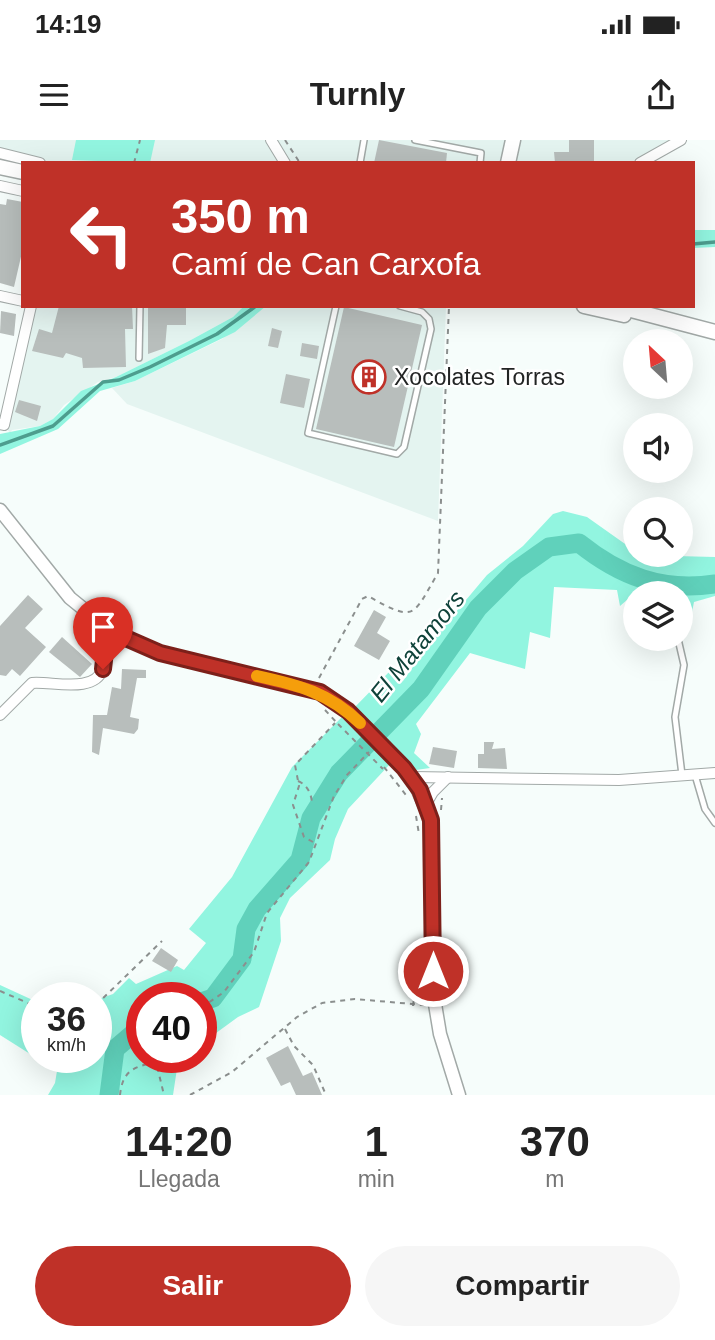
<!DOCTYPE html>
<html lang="es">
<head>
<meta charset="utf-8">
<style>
	:root { --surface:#fff; --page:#f6f6f6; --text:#222; --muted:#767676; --accent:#bf3128 }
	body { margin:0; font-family:Helvetica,sans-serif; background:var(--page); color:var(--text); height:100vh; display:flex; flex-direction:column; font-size:26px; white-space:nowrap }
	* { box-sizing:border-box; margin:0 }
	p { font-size:23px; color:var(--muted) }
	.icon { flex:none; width:38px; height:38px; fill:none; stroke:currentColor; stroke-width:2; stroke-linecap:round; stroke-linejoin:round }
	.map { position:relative; height:955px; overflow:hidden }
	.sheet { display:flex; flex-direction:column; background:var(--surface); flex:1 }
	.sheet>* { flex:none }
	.guide { position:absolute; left:21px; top:21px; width:674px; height:147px; border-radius:0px; box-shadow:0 7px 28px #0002; background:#bf3128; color:#fff; overflow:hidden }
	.needle { width:46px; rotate:334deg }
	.buttons { position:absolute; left:623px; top:189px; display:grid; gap:14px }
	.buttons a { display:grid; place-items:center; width:70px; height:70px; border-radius:50%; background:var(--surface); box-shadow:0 7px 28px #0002; font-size:35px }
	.speed { position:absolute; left:21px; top:842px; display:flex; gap:14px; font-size:35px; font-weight:700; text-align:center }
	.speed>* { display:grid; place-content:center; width:91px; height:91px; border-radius:50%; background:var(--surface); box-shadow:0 7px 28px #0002; line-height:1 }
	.speed small { font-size:18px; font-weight:400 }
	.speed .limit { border:10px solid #d22; background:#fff; color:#111 }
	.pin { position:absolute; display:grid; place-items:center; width:60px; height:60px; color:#fff; margin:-72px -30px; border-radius:50% 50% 50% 0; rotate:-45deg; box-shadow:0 0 7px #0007 }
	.pin .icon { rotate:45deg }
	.me { position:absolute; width:77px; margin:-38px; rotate:0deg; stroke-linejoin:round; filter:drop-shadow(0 0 5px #0008) }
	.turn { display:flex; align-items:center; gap:24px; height:147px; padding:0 35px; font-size:32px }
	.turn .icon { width:91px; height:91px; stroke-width:2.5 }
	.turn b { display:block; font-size:49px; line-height:60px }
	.eta { display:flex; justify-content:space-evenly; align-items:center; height:119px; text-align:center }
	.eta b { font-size:42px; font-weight:700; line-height:49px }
	.button { display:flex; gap:14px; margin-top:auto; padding:14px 35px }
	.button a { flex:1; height:80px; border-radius:42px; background:var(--accent); color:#fff; font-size:28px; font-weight:700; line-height:80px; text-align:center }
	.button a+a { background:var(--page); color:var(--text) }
	.status { display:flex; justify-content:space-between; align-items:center; height:49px; padding:0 35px; background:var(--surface); direction:ltr }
	.status svg { height:19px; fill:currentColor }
	header { display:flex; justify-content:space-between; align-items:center; height:91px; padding:0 35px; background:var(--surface); font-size:32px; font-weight:700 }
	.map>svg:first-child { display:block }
	.built { fill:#e4f4f0 }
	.green { fill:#92f5e0 }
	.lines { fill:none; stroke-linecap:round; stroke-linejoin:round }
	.stream { stroke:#4d9d8e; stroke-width:3.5 }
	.river { stroke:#60d1bb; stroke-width:19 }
	.building { fill:#b8bebc }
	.service-casing { stroke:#a2a9a7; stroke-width:8 }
	.minor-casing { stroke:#a2a9a7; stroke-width:12 }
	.tertiary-casing { stroke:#a2a9a7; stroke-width:15 }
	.secondary-casing { stroke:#a2a9a7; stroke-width:17 }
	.path { stroke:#8b8f8e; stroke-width:2; stroke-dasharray:5 5; stroke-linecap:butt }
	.service { stroke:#fff; stroke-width:5 }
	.minor { stroke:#fff; stroke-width:10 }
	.tertiary { stroke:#fff; stroke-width:12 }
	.secondary { stroke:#fff; stroke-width:14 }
	.path-bridge { stroke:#8b8f8e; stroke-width:2; stroke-dasharray:5 5; stroke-linecap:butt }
	.route-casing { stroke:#7c201a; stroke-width:18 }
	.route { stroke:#bf3128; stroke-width:12 }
	.slow { stroke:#f59e0b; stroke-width:12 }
	.labels { text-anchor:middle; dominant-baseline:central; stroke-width:5; stroke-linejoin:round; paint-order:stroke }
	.poi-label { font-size:23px; fill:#222424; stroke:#fff; text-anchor:start }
	.water-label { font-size:24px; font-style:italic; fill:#0e4239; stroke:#fff }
</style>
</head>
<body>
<div class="status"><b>14:19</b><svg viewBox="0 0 49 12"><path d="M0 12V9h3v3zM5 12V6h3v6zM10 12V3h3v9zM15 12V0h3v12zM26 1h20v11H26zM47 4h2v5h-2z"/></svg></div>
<header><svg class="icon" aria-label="menu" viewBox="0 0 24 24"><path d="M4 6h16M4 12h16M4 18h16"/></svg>Turnly<svg class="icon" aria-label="share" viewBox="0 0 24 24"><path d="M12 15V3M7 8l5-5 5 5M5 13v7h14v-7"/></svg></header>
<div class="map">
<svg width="715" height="955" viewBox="0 0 715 955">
	<rect width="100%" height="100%" fill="#f6fdfb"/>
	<g class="built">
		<path d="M0 0H685L644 23H23V32L0 27Z"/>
		<path d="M31 166H244L233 177 189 201 116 237 98 242 64 265 53 279 40 286 12 290 10 293 4 285Z"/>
		<path d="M266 166H446L438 381 127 264 112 248 135 241 222 199Z"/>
	</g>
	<g class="green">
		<path d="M76 0H155L150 23 72 20Z"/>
		<path d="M693 90H715V107L693 108Z"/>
		<path d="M244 166H266L235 192 135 241 100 251 58 289 0 314V294L40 286 53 279 81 251 116 237 189 201 233 177Z"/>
		<path d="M563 371 587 377 635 411V415L715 417V456L694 462 688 492 681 476V453H635L620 466 617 450 554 447 550 498 530 492 525 529 470 513 416 584 421 594 414 613 430 628 416 630 354 568 389 532 403 541 429 504 487 435 523 406 553 374Z"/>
		<path d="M345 574 391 623 348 669 335 699 330 720 290 758 280 778 281 801 259 867 238 877 201 904V858H142V917H184L178 922 173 955H48L55 943 57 931 0 895V845L37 862V917H96V860L113 854 129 838 136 844 177 826 184 830 206 803 189 789 232 737 292 627Z"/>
	</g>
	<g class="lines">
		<g class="stream">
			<path d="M693 104 715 102"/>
			<path d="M0 305 53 286 103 242 119 240 150 227 217 194 256 166"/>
		</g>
		<g class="river">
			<path d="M201 862 213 858 242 819 246 789 257 769 300 720 311 678 339 633 421 549 478 468 515 431 549 407 579 403C620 436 662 452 715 444"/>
			<path d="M109 955 115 909 142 886"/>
		</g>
	</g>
	<g class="building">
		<path d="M379 0 447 13 446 23H374Z"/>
		<path d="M569 0H594V23H555L554 12H569Z"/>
		<path d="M7 59 23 62V108L14 147 0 143V64L6 65Z"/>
		<path d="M59 166H132L133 189H125L126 227 83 228 82 218 66 213 63 218 32 211 39 189 52 193Z"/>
		<path d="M148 166H186V185H167L165 208 148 214Z"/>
		<path d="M344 167 422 185 394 307 316 289Z"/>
		<path d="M1 171 16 174 14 196 0 193Z"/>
		<path d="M272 188 282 191 278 208 268 206Z"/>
		<path d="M302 203 319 206 317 219 300 216Z"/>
		<path d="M286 234 310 239 304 268 280 263Z"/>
		<path d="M19 260 41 266 37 281 15 272Z"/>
		<path d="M28 455 43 469 25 488 46 507 20 536 12 529 6 536 0 535V486Z"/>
		<path d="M374 470 386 477 377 493 390 501 379 520 354 506Z"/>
		<path d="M62 497 92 524 80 537 49 512Z"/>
		<path d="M122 529 146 530V538H137L130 577 139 579 138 589 134 594 103 588 99 615 92 612 93 575H107L112 547 121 549Z"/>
		<path d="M484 602H494L492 609 505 608 507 629 478 628V614H484Z"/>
		<path d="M433 607 457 611 454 628 429 624Z"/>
		<path d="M161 808 178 820 171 832 152 821Z"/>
		<path d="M288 906 303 936 312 932 322 955H296L290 942 281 946 266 918Z"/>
	</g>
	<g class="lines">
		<defs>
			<g id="service">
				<path d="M415 0 481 13 480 23"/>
				<path d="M360 23 364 0"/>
				<path d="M336 166 308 293 397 314 404 307 431 189 429 179 422 172 400 166"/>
				<path d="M139 218 140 166"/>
				<path d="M678 499 684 525 675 577 682 635"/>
				<path d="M695 635 705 669 715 683"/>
			</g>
			<g id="minor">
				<path d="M271 0 285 23"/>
				<path d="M0 13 40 23"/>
				<path d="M640 23 681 0"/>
				<path d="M0 46 23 51"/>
				<path d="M0 156 23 161"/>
				<path d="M0 284 4 285 31 166"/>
				<path d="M0 575 32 543C52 541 94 554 103 529 108 516 105 505 112 492"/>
				<path d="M412 637 619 640 715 633"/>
				<path d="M426 664 433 652 448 637"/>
			</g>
			<path id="tertiary" d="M0 370 70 458 112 492 160 513 320 552 348 571 412 637 431 680 435 864 440 894 459 955"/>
			<g id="secondary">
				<path d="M508 23 513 0"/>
				<path d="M0 27 23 32"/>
				<path d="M584 166 624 175"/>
				<path d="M616 166 715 192"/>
			</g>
		</defs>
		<use href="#service" class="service-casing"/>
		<use href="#minor" class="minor-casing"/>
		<use href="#tertiary" class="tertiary-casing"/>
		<use href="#secondary" class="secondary-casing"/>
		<g class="path">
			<path d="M285 0 300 23"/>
			<path d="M134 23 140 0"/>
			<path d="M319 538 362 459 368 456C416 483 412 477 438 433L449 166"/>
			<path d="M325 570 338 584"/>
			<path d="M384 627 406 655"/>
			<path d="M298 641C308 645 312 655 312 665"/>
			<path d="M441 670 442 658"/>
			<path d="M416 676 419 694"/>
			<path d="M313 702 304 697 293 665 299 646 295 625 335 583"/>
			<path d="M0 851 37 867"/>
			<path d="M96 865 162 801"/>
			<path d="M413 866 421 801"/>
			<path d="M201 868 224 852 254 812 267 773 309 722 334 656 347 635 369 612"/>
			<path d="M285 889 294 906 313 925 326 955"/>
			<path d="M160 917 158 930 164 955"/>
			<path d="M120 955C122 936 129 928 148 924L158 930"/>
			<path d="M190 955 232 932 297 877 322 863 355 859 424 865"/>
		</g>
		<use href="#service" class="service"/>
		<use href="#minor" class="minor"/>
		<use href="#tertiary" class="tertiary"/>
		<use href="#secondary" class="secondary"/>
		<path class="path-bridge" d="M338 584 383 629"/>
	</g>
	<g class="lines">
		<defs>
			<path id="route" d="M103 529 106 503 112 492 160 513 320 552 348 571 404 628 420 650 431 680 433 831"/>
		</defs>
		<use href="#route" class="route-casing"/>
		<use href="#route" class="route"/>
		<path class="slow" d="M257 536C299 545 329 553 360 583"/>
	</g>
	<defs>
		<symbol id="building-ring" viewBox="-11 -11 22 22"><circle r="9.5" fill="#fff" stroke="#bf3128" stroke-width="1.5"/><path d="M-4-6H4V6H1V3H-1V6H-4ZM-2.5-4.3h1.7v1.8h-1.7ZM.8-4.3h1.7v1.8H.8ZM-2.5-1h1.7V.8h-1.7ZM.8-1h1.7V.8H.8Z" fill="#bf3128"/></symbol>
	</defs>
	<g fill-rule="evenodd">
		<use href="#building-ring" x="350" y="218" width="38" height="38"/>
	</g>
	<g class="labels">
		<g class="poi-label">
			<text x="394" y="237">Xocolates Torras</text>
		</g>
		<g class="water-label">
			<text transform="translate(417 506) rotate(-51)">El Matamors</text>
		</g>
	</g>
</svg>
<div class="buttons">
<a><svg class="needle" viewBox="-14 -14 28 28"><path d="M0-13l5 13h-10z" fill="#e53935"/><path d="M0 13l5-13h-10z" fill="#767676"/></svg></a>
<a><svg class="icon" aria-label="sound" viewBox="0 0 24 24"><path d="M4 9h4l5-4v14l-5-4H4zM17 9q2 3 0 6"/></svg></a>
<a><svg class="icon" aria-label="search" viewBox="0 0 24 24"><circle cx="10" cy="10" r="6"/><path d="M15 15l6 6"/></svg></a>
<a><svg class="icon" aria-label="layers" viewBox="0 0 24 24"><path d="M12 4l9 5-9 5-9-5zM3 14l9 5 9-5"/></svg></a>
</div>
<div class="speed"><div>36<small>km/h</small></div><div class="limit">40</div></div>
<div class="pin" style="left:103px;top:529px;background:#d93025"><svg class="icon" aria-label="arrive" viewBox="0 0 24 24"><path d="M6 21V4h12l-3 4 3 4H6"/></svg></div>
<svg class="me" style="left:433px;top:831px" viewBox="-20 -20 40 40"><circle r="17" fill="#bf3128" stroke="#fff" stroke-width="3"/><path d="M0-11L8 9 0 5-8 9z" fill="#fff"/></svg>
<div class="guide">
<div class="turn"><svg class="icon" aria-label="left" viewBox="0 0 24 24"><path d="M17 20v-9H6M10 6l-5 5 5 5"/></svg><div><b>350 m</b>Camí de Can Carxofa</div></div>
</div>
</div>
<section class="sheet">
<div class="eta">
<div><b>14:20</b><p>Llegada</p></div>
<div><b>1</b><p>min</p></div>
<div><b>370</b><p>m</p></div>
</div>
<div class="button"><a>Salir</a><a>Compartir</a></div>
</section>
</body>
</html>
